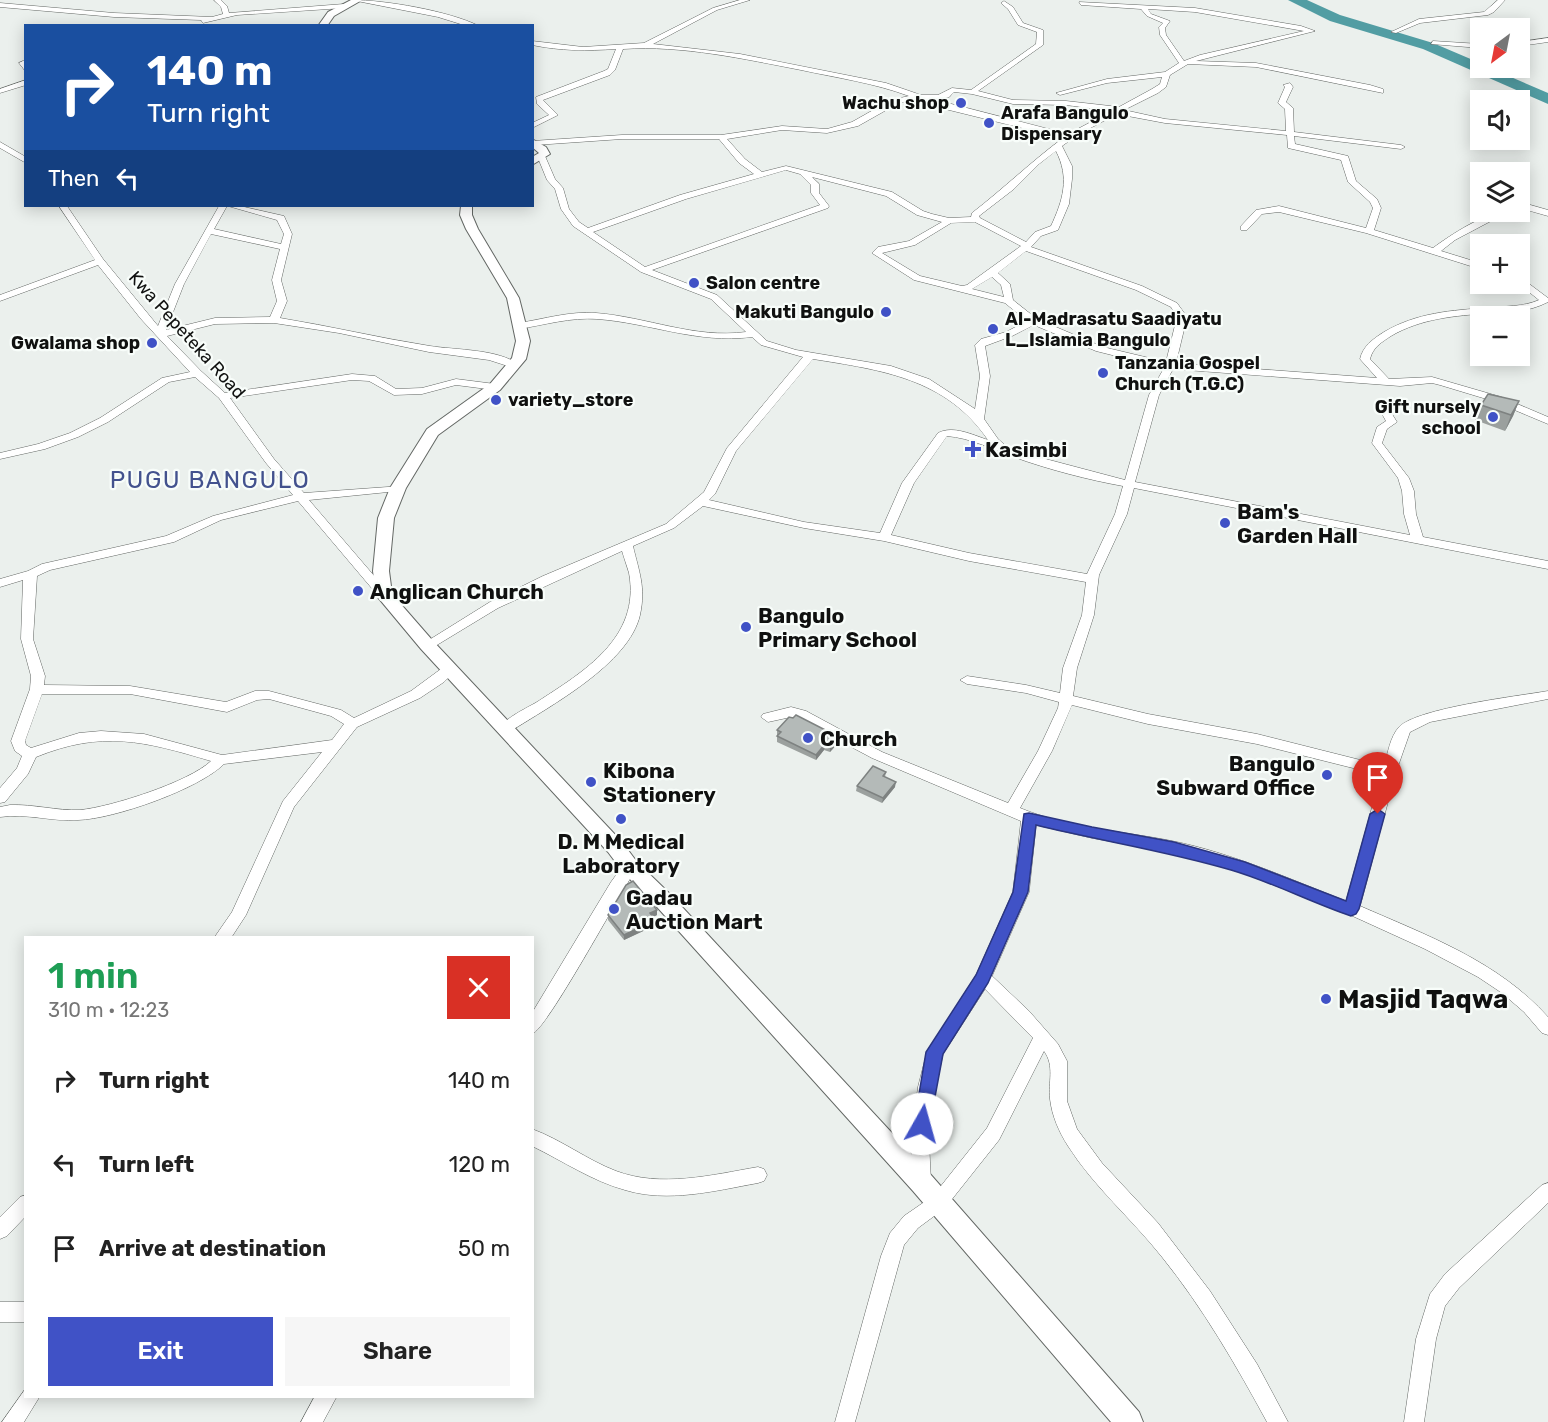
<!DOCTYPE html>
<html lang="en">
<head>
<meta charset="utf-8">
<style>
	:root { --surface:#fff; --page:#f6f6f6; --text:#222; --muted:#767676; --accent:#4052c6 }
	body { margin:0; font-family:Rubik,sans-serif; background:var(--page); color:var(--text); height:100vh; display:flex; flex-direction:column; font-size:22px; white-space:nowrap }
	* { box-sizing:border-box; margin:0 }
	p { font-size:20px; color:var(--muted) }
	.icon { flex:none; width:33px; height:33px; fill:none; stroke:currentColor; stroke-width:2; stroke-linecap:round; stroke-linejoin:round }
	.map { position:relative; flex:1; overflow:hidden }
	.panel { position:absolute; left:24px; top:936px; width:510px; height:462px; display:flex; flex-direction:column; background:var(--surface); border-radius:0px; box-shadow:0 3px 15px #0003 }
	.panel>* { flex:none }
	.banner { position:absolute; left:24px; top:24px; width:510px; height:183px; border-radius:0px; box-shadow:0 3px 15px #0003; background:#1a4fa0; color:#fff; overflow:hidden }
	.needle { width:39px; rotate:212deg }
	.fabs { position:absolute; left:1470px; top:18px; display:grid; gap:12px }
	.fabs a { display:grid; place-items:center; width:60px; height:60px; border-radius:0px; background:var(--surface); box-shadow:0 3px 15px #0003; font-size:30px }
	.pin { position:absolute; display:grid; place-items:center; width:51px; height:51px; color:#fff; margin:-62px -26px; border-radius:50% 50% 50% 0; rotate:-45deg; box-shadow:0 0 6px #0007 }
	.pin .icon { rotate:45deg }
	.me { position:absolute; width:66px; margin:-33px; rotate:7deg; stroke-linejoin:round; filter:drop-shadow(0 0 4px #0008) }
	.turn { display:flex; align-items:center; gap:21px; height:126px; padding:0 24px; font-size:27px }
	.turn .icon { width:78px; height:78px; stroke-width:2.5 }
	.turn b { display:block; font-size:42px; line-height:51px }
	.then { display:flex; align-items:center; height:57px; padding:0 24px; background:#0003; gap:12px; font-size:22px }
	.round { display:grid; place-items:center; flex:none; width:63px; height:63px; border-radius:0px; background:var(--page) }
	.summary { display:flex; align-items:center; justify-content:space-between; height:102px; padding:0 24px }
	h1 { font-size:36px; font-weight:600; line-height:45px; color:#1e9e55 }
	.button { display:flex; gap:12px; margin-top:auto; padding:12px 24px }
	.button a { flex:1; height:69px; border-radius:0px; background:var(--accent); color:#fff; font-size:24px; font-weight:600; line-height:69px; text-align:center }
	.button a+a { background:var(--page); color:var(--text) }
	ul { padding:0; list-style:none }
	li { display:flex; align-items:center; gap:18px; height:84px; padding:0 24px }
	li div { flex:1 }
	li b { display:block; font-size:22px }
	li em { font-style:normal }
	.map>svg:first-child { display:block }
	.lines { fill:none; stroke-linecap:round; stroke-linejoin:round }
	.river { fill:#529da3; fill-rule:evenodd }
	.minor-casing { stroke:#636764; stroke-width:1 }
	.tertiary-casing { stroke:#636764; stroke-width:2 }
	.minor { fill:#fff; fill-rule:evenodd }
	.tertiary { fill:#fff; fill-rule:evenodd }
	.wall { fill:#9ba09e }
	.shaded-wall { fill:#7e8281 }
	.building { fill:#b4bab8; stroke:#7e8281; stroke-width:1.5 }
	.route { fill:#4052c6; stroke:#2a3581; stroke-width:1.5 }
	.poi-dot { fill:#4052c6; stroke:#f8fdfa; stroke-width:2 }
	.labels { text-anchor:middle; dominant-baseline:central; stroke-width:4.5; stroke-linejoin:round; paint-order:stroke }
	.far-poi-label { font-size:18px; font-weight:bold; fill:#101110; stroke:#f8fdfa; text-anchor:start }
	.far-street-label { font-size:18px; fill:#101110; stroke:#f8fdfa }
	.poi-label { font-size:21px; font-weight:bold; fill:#101110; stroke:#f8fdfa; text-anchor:start }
	.quarter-label { font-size:24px; letter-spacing:1.5px; fill:#43528e; stroke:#f8fdfa }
	.near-poi-label { font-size:26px; font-weight:bold; fill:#101110; stroke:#f8fdfa; text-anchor:start }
</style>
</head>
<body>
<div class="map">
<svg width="1548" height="1422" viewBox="0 0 1548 1422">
	<rect width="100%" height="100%" fill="#ebf0ed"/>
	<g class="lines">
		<path class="river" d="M1288 0H1307L1340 15 1433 43 1480 63V68H1490L1548 93V104L1423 49 1330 21Z"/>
		<defs>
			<g id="minor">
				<path d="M214 0H221L227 6 229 13 344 4 347 6 344 8 237 15 203 23 201 20 114 17 0 7V3L114 13 212 17 223 14 221 7Z"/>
				<path d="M352 0C385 0 449 11 479 26H467L438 17Z"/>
				<path d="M740 0H750L717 10 653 44 740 54 886 83 921 95H938L952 88 971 90 1036 44 1037 32 1018 25 1008 9 1001 3 1004 1 1013 7 1023 23 1043 30V45L978 91 1013 100 1066 101 1119 107 1152 89 1160 84 1162 77 1107 83 1060 95 1056 93 1107 79 1165 72 1179 63 1160 35 1159 27 1163 23 1147 16 1141 9 1081 5 1079 2 1195 8 1301 26 1315 31 1196 61 1256 63 1370 85 1383 89V93L1256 67 1188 64 1170 75 1166 87 1158 93 1124 110 1165 119 1286 131 1285 109 1278 103 1285 87 1283 85 1290 83 1293 87 1286 102 1293 108 1294 132 1401 145 1405 147 1401 149 1294 136 1295 144 1348 156 1356 181 1377 199 1381 208 1374 230 1433 248C1449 236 1488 210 1508 212L1455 240 1441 251 1480 263V269L1366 233 1279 212 1262 214 1247 230H1241V226L1256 210 1279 206 1366 228 1373 208 1370 202 1348 182 1341 160 1288 148 1287 135 1165 123 1117 114 1079 134 1062 146 1072 166V179L1069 204 1058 230 1041 236 1031 247 1142 286 1177 303 1187 317 1176 363 1377 378 1360 359C1363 346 1373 339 1384 332 1416 313 1452 310 1488 308 1505 306 1523 307 1539 300L1519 284 1520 277 1548 298V302C1529 312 1510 312 1489 313 1455 316 1422 318 1391 336 1382 342 1373 347 1370 359L1389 379 1432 377 1501 397 1548 417V424L1493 401 1440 385 1432 383 1400 386 1173 369 1159 395 1135 482 1410 535 1404 514 1402 491 1398 478 1372 443 1377 427 1386 421 1382 414 1383 409 1392 404 1397 407 1392 414 1397 422 1387 429 1382 443 1409 478 1414 491 1416 514 1423 537 1548 561V569L1134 488 1127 514 1099 575 1094 615 1077 668 1073 696 1148 714 1257 734 1384 766C1388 753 1390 737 1399 727 1417 708 1519 696 1548 691V699L1430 722 1410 732 1396 772 1360 906C1426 935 1498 961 1548 1017V1035L1542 1033 1524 1012 1502 993 1478 977 1425 949 1346 913 1235 870 1174 853 1092 838 1036 825 1029 892 992 976 1029 1011 1058 1044 1067 1061V1101L1077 1129 1102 1163 1158 1223 1210 1291 1257 1364 1288 1422H1267C1236 1365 1203 1308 1162 1257 1132 1219 1094 1187 1068 1146 1059 1132 1052 1116 1050 1099 1048 1082 1055 1066 1044 1051L999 1140 945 1208 918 1228 904 1245 855 1422H835L881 1256 890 1233 904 1216 933 1196 987 1128 1033 1038 985 989 943 1054 936 1087 929 1142 931 1182 928 1188 922 1190 916 1188 913 1182 911 1142 918 1087 927 1052 976 975 1013 892 1021 821 872 758 797 718 791 717 768 722 761 717 763 714 791 707 806 711 882 752 1008 803 1038 751 1058 708 1059 702 1026 693 967 684 960 680 967 676 1026 685 1060 693 1063 668 1082 615 1086 582 969 561 884 541 804 528 703 506 674 528 633 546C639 572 646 587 640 615 629 664 550 706 511 731H501L499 728C507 717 525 709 537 702 583 672 641 638 629 573 627 566 624 558 622 551L498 608 432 648 427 649 421 645 490 602 543 576 666 524 704 492 727 448 803 357 761 345 752 337C696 344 651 323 597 319 571 317 544 325 519 329L514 326 519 323C544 319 570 311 596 313 647 317 695 339 746 332L711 299 641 272 573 226 561 209 555 189 547 180 538 158 545 156 555 179 563 188 569 209 579 222 588 228 680 195 754 174 739 163 719 139H622L535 145H532V141L622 135H721L782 126 827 129 852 122 891 100 909 96C874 83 838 78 801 70 744 59 682 45 623 49L615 70 610 75 543 100 558 115 532 128V123L549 115 537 104 536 97 604 71 608 69 616 49C587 51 561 51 532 45V41L583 47 644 43 713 8ZM1148 9 1195 12 1304 31 1200 55 1184 61 1166 35 1165 28 1170 21 1151 14ZM954 92 972 94 1013 104 1066 105 1112 111 1068 134 932 99 949 97ZM910 100H919L937 107 1063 138C1032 161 1003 189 972 213L971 217 949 218 932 214 923 211 892 192 786 166 762 172 745 159 727 139 782 130 827 133 858 126 897 104ZM1056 151C1070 178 1063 200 1051 226L1035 232 1026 242 980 218 979 216 1014 189 1039 164ZM786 170 800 174 811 185V193L820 205 645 267 593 232 686 199ZM812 177 886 196 917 215 942 222 909 241 878 247 872 253 914 280 1005 303 1027 321 1006 332 981 339 975 345 980 376 975 409 929 379 891 366 796 350 767 341 717 295 652 270 828 208 829 206 819 193V184ZM975 222 1021 246 967 285 962 286 920 276 882 253 915 245 951 223ZM1026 251 1136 290 1171 307 1177 317 1166 362 1103 347 1037 319 1013 300 1010 284 998 273ZM992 277 1001 285 1004 297 972 289ZM1034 325 1096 351 1164 368 1149 395 1125 480 1023 453 1006 446 998 439 984 419 990 376 985 346 1012 336ZM813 359C881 370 946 378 988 440 973 435 953 425 938 433L902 483 880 533 804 522 709 500 715 494 736 451ZM947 436C971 438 992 449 1014 457 1047 469 1089 480 1123 486L1115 514 1087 574 969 553 891 535 914 483ZM1072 705 1148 724 1257 744 1381 775 1346 901C1289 879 1232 853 1172 841 1122 831 1068 828 1020 808L1052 751Z"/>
				<path d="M1498 0H1505L1494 12 1488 15 1420 23 1396 33 1391 32 1419 19 1484 12Z"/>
				<path d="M1548 38V42L1520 46V42Z"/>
				<path d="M1433 41 1480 44V48L1431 44Z"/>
				<path d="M23 61H26V72L19 63Z"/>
				<path d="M26 80V85L0 93V89Z"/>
				<path d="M0 142 26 157V163L0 148Z"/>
				<path d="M1520 202 1548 210V216L1520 208Z"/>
				<path d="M59 206H67L103 259 158 326 175 284 219 206H227L214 229 281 244 284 234 277 220 228 206H240L284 216 292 234 281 280 287 301 280 318C330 326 379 338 430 346 455 350 500 349 519 365L514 368 489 360 429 352 339 333 274 323 215 324 167 336 201 371 225 393 352 374 375 376 396 389 422 388 456 379 495 384 500 387 495 390 456 385 422 394 394 395 369 381 352 380 230 398 274 459 304 493 402 486V490L398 491 309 500 388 592 390 595 388 598H380L298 501 221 520 174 542 50 570 37 576 33 639 45 676 44 685 130 686 226 702 255 691H269L341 710 354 718 411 691 445 666 450 665 457 669 444 682 420 698 357 727 294 807 246 915 231 938H214L232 912 283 801 322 752 224 764C199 789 114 819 78 820 52 822 27 813 0 817V807L10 805C33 804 57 811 80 810 111 807 189 782 211 761 144 741 102 730 36 757L28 774 5 802 0 803V788L17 768 22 756 15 751 11 741 30 689 31 676 21 639 23 580 0 587V579L28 571 42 564 166 536 213 516 293 495 266 463 219 398 195 377 169 382 108 422 78 437 45 449 0 459V453L38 444 70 433 100 418 162 378 190 372 141 319 98 265 0 301V295L95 260ZM211 234 280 249 272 280 277 301 270 317 215 318 166 330 184 284ZM42 694H130L227 712 257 700 269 699 331 716 344 724 332 740 222 755 144 734 101 731 79 733 31 748 26 745 25 741Z"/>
				<path d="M630 861 635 863 638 867 635 871C619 895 547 1029 532 1034V1013L611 882 625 863Z"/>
				<path d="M532 1129C562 1140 587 1160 616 1171 661 1188 712 1175 758 1167L764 1169 767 1175 764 1181 758 1183C714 1191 668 1203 625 1190 592 1181 563 1161 532 1146Z"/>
				<path d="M1548 1183V1203L1459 1288 1445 1306 1436 1339 1424 1422H1404L1416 1339 1430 1294 1445 1274 1542 1185Z"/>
				<path d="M26 1195V1216L7 1236 0 1239V1217L20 1197Z"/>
				<rect x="0" y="1302" width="26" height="20"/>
				<path d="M26 1388V1396H40L24 1422H2Z"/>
				<path d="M315 1396H337L323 1422H301Z"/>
			</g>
			<g id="tertiary">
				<path d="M351 0H362L334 16 327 26H318L328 12Z"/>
				<path d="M532 139 546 147 550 154 532 165V157L539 153 532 147Z"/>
				<path d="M461 206H472V215L478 229 519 298 530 341 526 359 500 390 438 435 406 488 394 518 389 571 392 594 433 641 622 842 637 862 671 895 931 1175 1139 1412 1143 1422H1111L913 1191 657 907 623 872 608 852 421 649 376 595 373 571 378 518 390 488 427 429 490 384 512 358 516 341 507 298 466 229 460 215Z"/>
			</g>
		</defs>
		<use href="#minor" class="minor-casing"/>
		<use href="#tertiary" class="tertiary-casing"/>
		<use href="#minor" class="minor"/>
		<use href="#tertiary" class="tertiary"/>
	</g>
	<g class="wall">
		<path d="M1519 401 1513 416 1505 431 1475 420 1481 405Z"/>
		<path d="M777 730 839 737 838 743 830 752 824 750 816 760 777 742Z"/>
		<path d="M886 772 885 777 895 787 882 803 856 791 857 786Z"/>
		<path d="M608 915H657L653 917 655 920 656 925 624 940 608 920Z"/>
	</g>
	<g class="shaded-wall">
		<path d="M1519 401 1513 416 1505 431 1511 415Z"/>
		<path d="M839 737 838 743 830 752V747Z"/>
		<path d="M825 744 824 750 816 760V755Z"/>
		<path d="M896 782 895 787 882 803 883 798Z"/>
		<path d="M657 910V915L651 918 650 913Z"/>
		<path d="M655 920 656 925 624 940V935Z"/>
	</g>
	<g class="building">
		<path d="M1488 394 1519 401 1511 415 1481 405Z"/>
		<path d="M796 715 839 737 830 747 825 744 816 755 777 736 781 732 777 730 789 717 793 718Z"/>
		<path d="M873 766 886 772 883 776 896 782 883 798 857 786Z"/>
		<path d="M633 881 657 910 650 913 655 920 624 935 608 915 626 885Z"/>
	</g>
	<path class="route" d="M1378 809 1385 814 1359 909 1356 914 1351 916C1310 902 1272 882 1231 870 1167 851 1101 841 1036 825L1028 892 988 983 943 1054 929 1129 922 1131 916 1129 914 1124 926 1052 976 975 1013 892 1024 814 1029 813 1092 827 1174 842 1245 862 1346 901 1370 814Z"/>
	<g class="poi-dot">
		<circle cx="961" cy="103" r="6"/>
		<circle cx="989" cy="123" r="6"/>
		<circle cx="694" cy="283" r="6"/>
		<circle cx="886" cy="312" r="6"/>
		<circle cx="993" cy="329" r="6"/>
		<circle cx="152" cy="343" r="6"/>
		<circle cx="1103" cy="373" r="6"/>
		<circle cx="496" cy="400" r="6"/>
		<circle cx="1493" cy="417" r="6"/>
		<path d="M970 440h6v6h6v6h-6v6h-6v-6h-6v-6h6z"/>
		<circle cx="1225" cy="523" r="6"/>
		<circle cx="358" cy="591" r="6"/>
		<circle cx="746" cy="627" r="6"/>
		<circle cx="808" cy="738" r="6"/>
		<circle cx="1327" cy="775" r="6"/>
		<circle cx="591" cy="782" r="6"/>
		<circle cx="621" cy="819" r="6"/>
		<circle cx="614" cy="909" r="6"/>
		<circle cx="1326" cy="999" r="6"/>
	</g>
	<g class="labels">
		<g class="far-poi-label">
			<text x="949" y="103" text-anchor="end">Wachu shop</text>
			<text x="1001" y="113">Arafa Bangulo<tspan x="1001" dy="21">Dispensary</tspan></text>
			<text x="706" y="283">Salon centre</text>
			<text x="874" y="312" text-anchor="end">Makuti Bangulo</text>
			<text x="1005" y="319">Al-Madrasatu Saadiyatu<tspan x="1005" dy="21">L_Islamia Bangulo</tspan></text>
			<text x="140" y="343" text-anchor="end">Gwalama shop</text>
			<text x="1115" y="363">Tanzania Gospel<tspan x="1115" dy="21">Church (T.G.C)</tspan></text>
			<text x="508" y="400">variety_store</text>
			<text x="1481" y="407" text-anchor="end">Gift nursely<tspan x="1481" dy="21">school</tspan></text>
		</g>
		<g class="far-street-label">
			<text transform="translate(187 335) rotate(48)">Kwa Pepeteka Road</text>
		</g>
		<g class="poi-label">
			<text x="985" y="449">Kasimbi</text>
			<text x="1237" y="511">Bam's<tspan x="1237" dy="24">Garden Hall</tspan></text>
			<text x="370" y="591">Anglican Church</text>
			<text x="758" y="615">Bangulo<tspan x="758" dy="24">Primary School</tspan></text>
			<text x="820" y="738">Church</text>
			<text x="1315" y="763" text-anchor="end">Bangulo<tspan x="1315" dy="24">Subward Office</tspan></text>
			<text x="603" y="770">Kibona<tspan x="603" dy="24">Stationery</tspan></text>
			<text x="621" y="841" text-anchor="middle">D. M Medical<tspan x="621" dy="24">Laboratory</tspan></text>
			<text x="626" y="897">Gadau<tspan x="626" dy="24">Auction Mart</tspan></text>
		</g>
		<g class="quarter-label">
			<text x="210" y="480">PUGU BANGULO</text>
		</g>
		<g class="near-poi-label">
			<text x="1338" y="999">Masjid Taqwa</text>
		</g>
	</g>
</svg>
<div class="fabs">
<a><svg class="needle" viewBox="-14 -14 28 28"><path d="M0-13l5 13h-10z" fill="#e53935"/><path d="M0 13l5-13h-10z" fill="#767676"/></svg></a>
<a><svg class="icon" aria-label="sound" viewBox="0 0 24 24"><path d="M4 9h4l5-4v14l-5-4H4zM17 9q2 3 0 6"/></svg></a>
<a><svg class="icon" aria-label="layers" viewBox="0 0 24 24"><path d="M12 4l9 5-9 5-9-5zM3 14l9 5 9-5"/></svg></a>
<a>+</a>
<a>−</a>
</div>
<div class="pin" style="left:1378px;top:814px;background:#d93025"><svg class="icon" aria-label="arrive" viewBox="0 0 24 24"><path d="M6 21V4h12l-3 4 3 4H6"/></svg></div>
<svg class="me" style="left:922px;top:1124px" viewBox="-20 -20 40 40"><circle r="19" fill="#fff"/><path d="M0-13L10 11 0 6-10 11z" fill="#4052c6"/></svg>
<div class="banner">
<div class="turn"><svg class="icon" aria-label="right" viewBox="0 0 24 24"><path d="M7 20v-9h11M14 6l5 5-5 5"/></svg><div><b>140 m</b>Turn right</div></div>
<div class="then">Then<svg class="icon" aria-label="left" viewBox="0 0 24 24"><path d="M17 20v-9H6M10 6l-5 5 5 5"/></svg></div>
</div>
<section class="panel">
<div class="summary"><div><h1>1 min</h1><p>310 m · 12:23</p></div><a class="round" style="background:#d93025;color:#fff"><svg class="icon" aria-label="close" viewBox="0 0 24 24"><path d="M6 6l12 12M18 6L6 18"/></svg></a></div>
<ul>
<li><svg class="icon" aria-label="right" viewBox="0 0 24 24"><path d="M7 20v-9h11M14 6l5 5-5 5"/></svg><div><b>Turn right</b></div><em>140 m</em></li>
<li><svg class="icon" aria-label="left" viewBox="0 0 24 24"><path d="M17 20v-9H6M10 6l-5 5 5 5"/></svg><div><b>Turn left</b></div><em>120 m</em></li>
<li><svg class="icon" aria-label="arrive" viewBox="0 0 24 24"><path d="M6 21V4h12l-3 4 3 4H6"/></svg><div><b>Arrive at destination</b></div><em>50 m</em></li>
</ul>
<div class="button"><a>Exit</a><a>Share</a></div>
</section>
</div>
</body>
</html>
